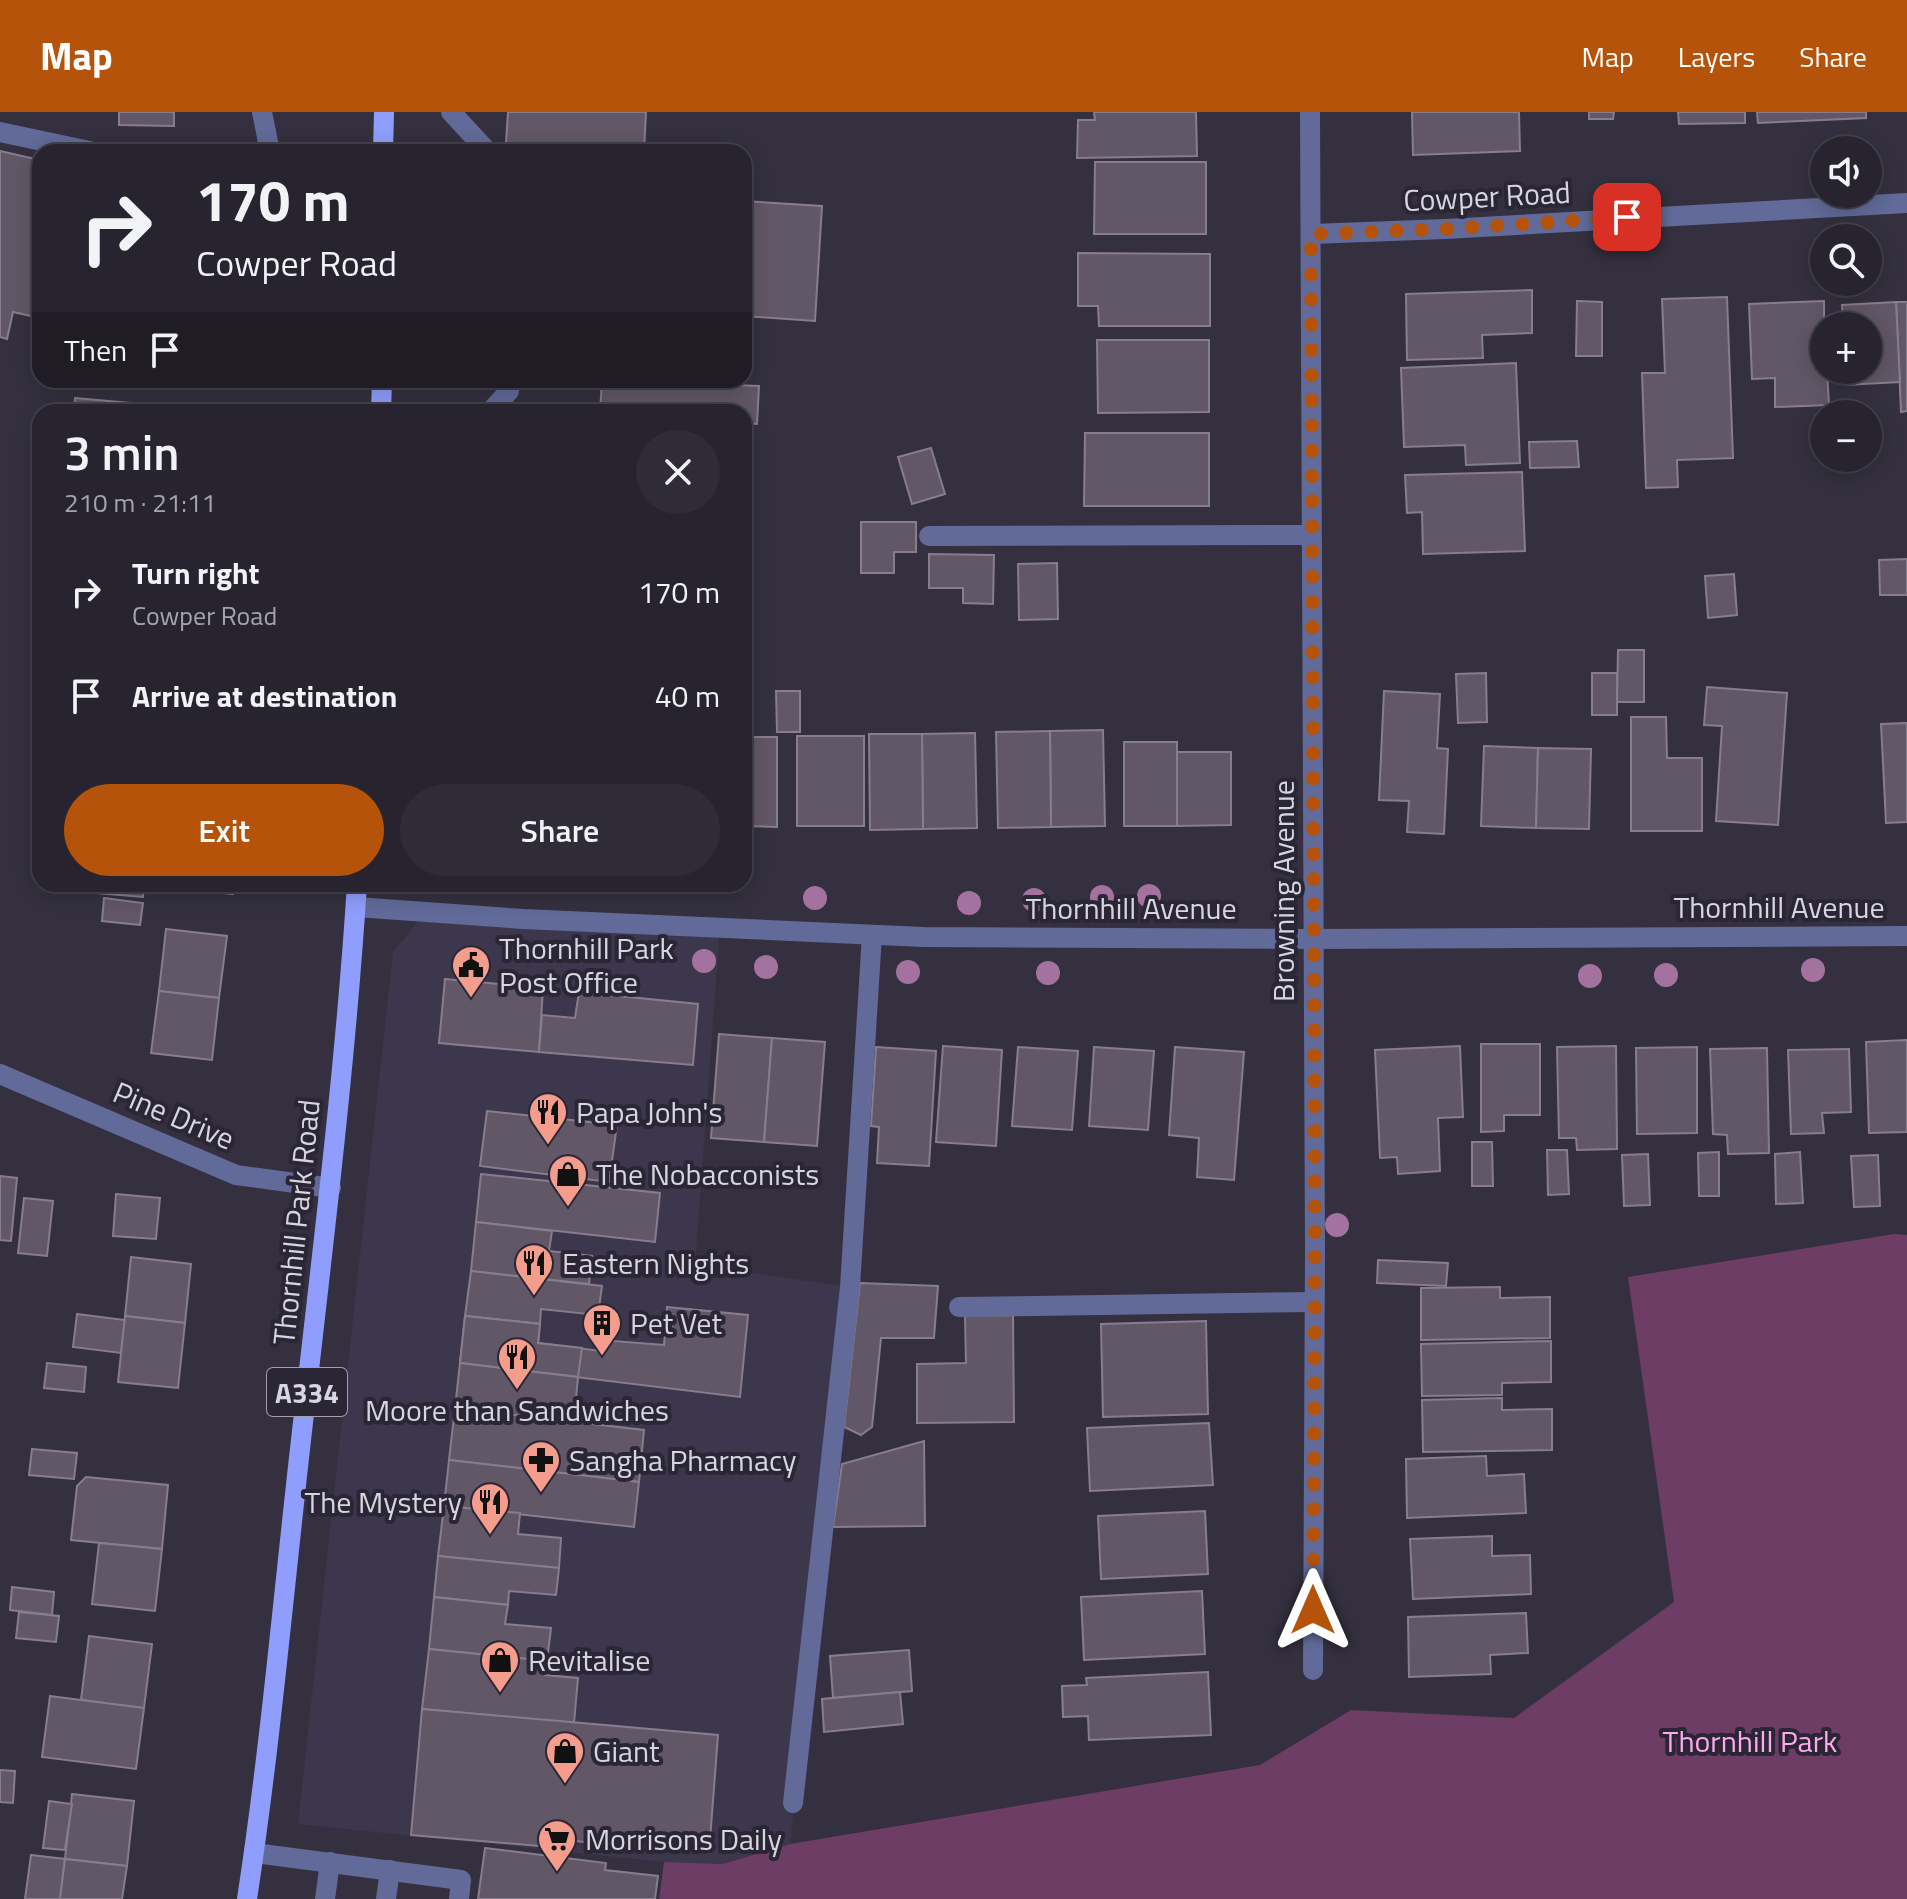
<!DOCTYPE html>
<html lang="en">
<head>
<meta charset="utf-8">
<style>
	:root { --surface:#27242f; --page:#2f2c37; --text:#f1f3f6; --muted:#a4a4aa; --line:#43414b; --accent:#b45309 }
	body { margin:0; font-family:"Titillium Web",sans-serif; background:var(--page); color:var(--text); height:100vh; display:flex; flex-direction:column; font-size:30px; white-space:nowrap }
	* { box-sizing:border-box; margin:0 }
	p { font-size:26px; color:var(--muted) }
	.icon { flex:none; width:44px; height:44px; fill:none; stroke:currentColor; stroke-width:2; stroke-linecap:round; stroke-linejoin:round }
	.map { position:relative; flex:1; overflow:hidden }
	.side { position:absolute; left:32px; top:292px; width:720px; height:488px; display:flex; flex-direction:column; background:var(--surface); border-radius:24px; box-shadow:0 4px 20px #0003,0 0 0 2px var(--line) }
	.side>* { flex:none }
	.top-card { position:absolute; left:32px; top:32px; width:720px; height:244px; border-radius:24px; box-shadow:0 4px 20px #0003,0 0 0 2px var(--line); background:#27242f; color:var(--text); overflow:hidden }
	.buttons { position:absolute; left:1810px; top:24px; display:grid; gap:16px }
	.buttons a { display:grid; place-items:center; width:72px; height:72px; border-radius:50%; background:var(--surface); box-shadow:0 4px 20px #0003,0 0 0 2px var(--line); font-size:40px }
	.pin { position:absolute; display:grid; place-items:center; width:68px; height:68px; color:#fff; margin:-34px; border-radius:16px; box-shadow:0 4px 12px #0006 }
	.me { position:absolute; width:88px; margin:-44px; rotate:0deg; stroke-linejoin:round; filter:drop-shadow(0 0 6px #0008) }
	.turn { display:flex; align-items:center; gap:28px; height:168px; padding:0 32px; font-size:36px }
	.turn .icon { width:104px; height:104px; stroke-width:2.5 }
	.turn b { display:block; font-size:56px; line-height:68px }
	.then { display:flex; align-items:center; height:76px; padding:0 32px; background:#0003; gap:16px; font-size:30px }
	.round { display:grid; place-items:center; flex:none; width:84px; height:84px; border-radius:42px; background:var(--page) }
	.overview { display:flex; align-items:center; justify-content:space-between; height:136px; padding:0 32px }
	h1 { font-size:48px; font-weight:600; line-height:60px }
	.button { display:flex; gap:16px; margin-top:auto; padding:16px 32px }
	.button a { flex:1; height:92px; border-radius:48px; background:var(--accent); color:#fff; font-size:32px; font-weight:600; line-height:92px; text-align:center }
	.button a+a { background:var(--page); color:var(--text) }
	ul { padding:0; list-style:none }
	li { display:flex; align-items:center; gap:24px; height:104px; padding:0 32px }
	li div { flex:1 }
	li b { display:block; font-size:30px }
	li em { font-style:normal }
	header { display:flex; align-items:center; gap:48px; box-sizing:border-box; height:112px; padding:0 40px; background:var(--accent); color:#fff }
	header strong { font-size:38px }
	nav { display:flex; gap:44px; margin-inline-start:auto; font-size:28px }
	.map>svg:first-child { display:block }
	.built { fill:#3c374d }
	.green { fill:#6d3d65 }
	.building { fill:#615766; stroke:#887d8d; stroke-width:2 }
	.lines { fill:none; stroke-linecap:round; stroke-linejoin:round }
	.minor { stroke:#616a98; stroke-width:20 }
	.major { stroke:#8f9efc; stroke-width:20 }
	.tree { fill:#a3729f }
	.route { stroke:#b45309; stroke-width:14; stroke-dasharray:0 25.2 }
	.labels { text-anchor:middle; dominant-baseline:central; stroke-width:8; stroke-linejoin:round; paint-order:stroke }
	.shield { fill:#2a2635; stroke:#a3a0ac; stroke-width:2 }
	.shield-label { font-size:28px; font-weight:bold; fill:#d7d5df }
	.street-label { font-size:30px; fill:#d7d5df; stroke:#2a2635 }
	.poi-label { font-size:30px; fill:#d7d5df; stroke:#2a2635; text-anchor:start }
	.park-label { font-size:30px; fill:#fea8ee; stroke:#2a2635 }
</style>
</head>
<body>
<header>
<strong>Map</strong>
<nav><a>Map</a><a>Layers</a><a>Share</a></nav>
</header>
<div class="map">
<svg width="1907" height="1787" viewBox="0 0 1907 1787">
	<rect width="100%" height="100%" fill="#34303f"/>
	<path class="built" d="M426 800 720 815 695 1153 850 1175 790 1732 723 1752 664 1750 298 1712 393 840Z"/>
	<path class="green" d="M1894 1122 1907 1123V1787H659L664 1750 723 1752 790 1732 1260 1653 1351 1598 1514 1606 1674 1490 1628 1165Z"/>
	<g class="building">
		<path d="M119 0H174V14L119 13Z"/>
		<path d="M508 0H646L644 40H560L561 35 506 31Z"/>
		<path d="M1094 0H1196L1197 44 1077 46 1078 8H1095Z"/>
		<path d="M1412 0H1519L1520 39 1413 43Z"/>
		<path d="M1589 0H1614L1613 7H1589Z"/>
		<path d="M1678 0H1745V11L1679 12Z"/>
		<path d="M1757 0H1866V6L1758 11Z"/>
		<path d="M0 39 40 48V206L13 200 7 227 0 225Z"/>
		<path d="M1095 50H1206V122H1094Z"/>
		<path d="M744 89 822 94 815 209 744 204Z"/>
		<path d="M1078 141 1210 142V214H1099L1098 194H1078Z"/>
		<path d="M1532 178V221L1482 223 1483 246 1407 248 1406 182Z"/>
		<path d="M1727 185 1733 346 1677 348 1678 375 1646 376 1642 261H1665L1662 187Z"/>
		<path d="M1577 189 1602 190V244H1576Z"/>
		<path d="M1824 189V258H1827L1829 293 1775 295V266L1752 267 1749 192Z"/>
		<path d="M1896 190H1907V299L1901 300Z"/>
		<path d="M1896 190 1900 270 1845 273V258H1868V214H1843L1842 193Z"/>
		<path d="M1097 228H1209V300L1098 301Z"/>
		<path d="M1516 251 1520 351 1466 353 1465 333 1404 335 1401 256Z"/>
		<path d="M602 268H732L731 273 759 274 757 312 744 311V300H600Z"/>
		<path d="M75 286 186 296V300H74Z"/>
		<path d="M1085 321H1209V394H1084Z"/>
		<path d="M1577 329 1579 355 1530 356 1529 330Z"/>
		<path d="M931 336 945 382 912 392 898 345Z"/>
		<path d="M1522 360 1525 439 1423 442 1422 400 1407 401 1405 363Z"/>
		<path d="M861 410H916V440H894V461H861Z"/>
		<path d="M929 442 994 443 993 492 963 491V476H929Z"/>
		<path d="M1907 447V483H1880L1879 448Z"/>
		<path d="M1057 451 1058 507 1019 508 1018 452Z"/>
		<path d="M1734 462 1737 503 1708 506 1705 464Z"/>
		<path d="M1618 538H1644V590H1617Z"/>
		<path d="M1486 561 1487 610 1458 611 1456 562Z"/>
		<rect x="1592" y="561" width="25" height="42"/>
		<path d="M1707 575 1787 581 1778 713 1716 709 1722 614 1704 613Z"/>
		<path d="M776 579H800V620H777Z"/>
		<path d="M1384 579 1440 582 1437 636 1448 637 1444 722 1407 720 1409 689 1379 688Z"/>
		<path d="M1631 605H1666L1667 646H1702V719H1631Z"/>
		<path d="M1907 611V710L1886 711 1881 612Z"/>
		<path d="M1103 618 1105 714 1051 715 1050 619Z"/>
		<path d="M1050 619 1051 715 998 716 996 620Z"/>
		<path d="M975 621 977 716 923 717 922 622Z"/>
		<path d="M869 622H922L923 717 870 718Z"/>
		<rect x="797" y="624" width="67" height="90"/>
		<path d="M744 625H777V715L744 714Z"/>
		<rect x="1124" y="630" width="53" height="84"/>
		<path d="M1484 634 1538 636 1536 716 1481 714Z"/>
		<path d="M1538 636 1591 637 1589 717 1536 716Z"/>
		<path d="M1177 640H1231V713L1177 714Z"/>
		<path d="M85 772H144L143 785 85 780Z"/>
		<path d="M170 772H234L233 782 170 776Z"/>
		<path d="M104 786 143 791 140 813 102 809Z"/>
		<path d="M166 817 227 824 219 886 159 879Z"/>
		<path d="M445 867 543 876 539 940 439 931Z"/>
		<path d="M159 879 219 886 212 948 151 941Z"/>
		<path d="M579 880 698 892 693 953 539 940 542 903 575 906Z"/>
		<path d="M719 922 772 926 764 1030 711 1026Z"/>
		<path d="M772 926 825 930 817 1034 764 1030Z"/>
		<path d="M1907 928V1020L1869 1021 1866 930Z"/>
		<path d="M1481 932H1540V1003H1504V1019L1481 1020Z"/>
		<path d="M943 934 1002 938 996 1034 936 1030Z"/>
		<path d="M1460 934 1463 1005 1438 1006 1440 1059 1398 1062 1397 1045 1380 1046 1375 938Z"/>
		<path d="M1616 934 1617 1037 1577 1038 1576 1026H1559L1557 935Z"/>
		<path d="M876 935 936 939 929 1054 877 1051 879 1015 871 1014Z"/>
		<path d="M1018 935 1078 939 1072 1018 1012 1014Z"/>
		<path d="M1094 935 1154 939 1148 1018 1089 1014Z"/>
		<path d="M1175 935 1244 940 1234 1068 1197 1065 1199 1026 1169 1023Z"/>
		<path d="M1697 935V1021L1637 1022 1636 936Z"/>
		<path d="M1767 936 1769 1041 1728 1042 1727 1023 1713 1022 1710 937Z"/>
		<path d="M1849 937 1851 1000 1822 1001 1824 1021 1791 1022 1788 938Z"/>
		<path d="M487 999 617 1013 609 1070 480 1054Z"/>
		<path d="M1472 1030H1492L1493 1074H1472Z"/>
		<path d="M1547 1038H1567L1569 1082 1548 1083Z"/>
		<path d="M1719 1040V1084H1699L1698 1041Z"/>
		<path d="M1800 1040 1803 1091 1776 1092 1775 1042Z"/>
		<path d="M1648 1042 1650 1093 1624 1094 1622 1043Z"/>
		<path d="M1878 1043 1880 1094 1854 1095 1851 1044Z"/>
		<path d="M481 1062 660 1081 655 1130 476 1110Z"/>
		<path d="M0 1064 17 1066 11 1129 0 1128Z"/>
		<path d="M116 1082 160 1086 156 1127 113 1124Z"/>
		<path d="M24 1086 53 1089 47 1144 18 1141Z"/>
		<path d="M476 1110 552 1119 549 1139 592 1144 589 1172 471 1159Z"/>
		<path d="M131 1145 191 1152 185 1211 125 1204Z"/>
		<path d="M1378 1148 1448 1151 1446 1174 1377 1171Z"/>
		<path d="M471 1159 602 1174 598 1203 541 1197 540 1212 465 1204Z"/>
		<path d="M860 1171 938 1174 934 1226H881L872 1315 861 1323 844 1315Z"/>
		<path d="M1500 1175V1186L1550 1185V1226L1421 1228V1176Z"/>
		<path d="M667 1195 748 1203 740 1285 460 1251 465 1204 540 1212 538 1231 600 1239 601 1228 664 1233Z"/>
		<path d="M77 1202 125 1208 121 1241 73 1235Z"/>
		<path d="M1013 1203 1014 1310 917 1311V1252L966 1251 965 1204Z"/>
		<path d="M125 1204 185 1211 178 1276 118 1270Z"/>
		<path d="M465 1204 540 1212 538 1231 582 1236 578 1265 460 1251Z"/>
		<path d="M1206 1209 1208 1302 1103 1305 1101 1212Z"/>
		<path d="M1551 1229V1270L1502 1271V1283L1422 1284 1421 1232Z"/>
		<path d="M47 1251 86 1255 84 1280 44 1276Z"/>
		<path d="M460 1251 578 1265 575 1297 530 1292 529 1305 455 1296Z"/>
		<path d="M1502 1286V1298L1552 1297V1338L1423 1340 1422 1288Z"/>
		<path d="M455 1296 644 1318 639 1370 449 1348Z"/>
		<path d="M1209 1311 1213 1373 1090 1379 1087 1316Z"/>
		<path d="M924 1329 925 1414 833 1415 842 1352Z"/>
		<path d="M32 1337 77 1341 74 1367 29 1363Z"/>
		<path d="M1486 1344 1487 1364 1524 1362 1526 1401 1407 1406 1406 1347Z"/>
		<path d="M449 1348 639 1370 634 1415 444 1394Z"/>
		<path d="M86 1365 168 1373 162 1437 71 1428 77 1374Z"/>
		<path d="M444 1394 520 1401 518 1422 561 1426 559 1456 438 1444Z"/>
		<path d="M1205 1399 1208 1462 1101 1467 1098 1404Z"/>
		<path d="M1492 1424V1444L1530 1443 1531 1482 1413 1487 1410 1427Z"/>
		<path d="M99 1431 162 1437 155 1499 92 1492Z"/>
		<path d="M438 1444 559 1456 556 1483 509 1479 508 1493 434 1485Z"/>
		<path d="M12 1475 54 1480 52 1503 10 1498Z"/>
		<path d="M1202 1479 1205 1542 1084 1548 1081 1485Z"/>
		<path d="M434 1485 508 1493 505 1512 551 1516 547 1549 429 1537Z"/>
		<path d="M19 1500 59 1504 56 1530 16 1526Z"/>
		<path d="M1526 1501 1528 1541 1490 1543 1491 1562 1409 1565 1408 1505Z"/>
		<path d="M89 1524 152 1532 144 1596 81 1588Z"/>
		<path d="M429 1537 547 1549 545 1563 578 1566 574 1611 422 1597Z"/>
		<path d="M909 1538 912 1579 833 1586 830 1544Z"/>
		<path d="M1208 1560 1211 1623 1089 1628 1088 1604 1063 1605 1062 1574 1087 1573 1086 1566Z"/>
		<path d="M900 1580 903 1612 824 1620 822 1587Z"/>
		<path d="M50 1584 144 1596 136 1657 42 1645Z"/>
		<path d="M422 1597 718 1623 709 1741 563 1728 562 1736 411 1723Z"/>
		<path d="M0 1658 15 1659 13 1691 0 1690Z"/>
		<path d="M72 1682 134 1689 127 1754 65 1747Z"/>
		<path d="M49 1689 72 1692 65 1738 43 1736Z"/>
		<path d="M485 1736 606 1751 605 1758 658 1764 655 1787H478Z"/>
		<path d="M31 1743 65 1747 60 1787H25Z"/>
		<path d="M65 1747 127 1754 122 1787H60Z"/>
	</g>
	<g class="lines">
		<g class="minor">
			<path d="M262 0 270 40"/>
			<path d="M451 0 488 40"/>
			<path d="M1310 0 1315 1140 1313 1558"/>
			<path d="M0 20 94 40"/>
			<path d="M1311 122 1446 117 1907 91"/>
			<path d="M490 300 509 279V268"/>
			<path d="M929 424 1311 423"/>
			<path d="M356 795 523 807 923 825 1313 827 1907 824"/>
			<path d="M0 962 236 1063 331 1076"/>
			<path d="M959 1195 1314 1190"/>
			<path d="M793 1691 850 1175 872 823"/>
			<path d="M254 1741 461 1768 459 1787"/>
			<path d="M325 1787 330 1750"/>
			<path d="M386 1787 390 1758"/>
		</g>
		<g class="major">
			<path d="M383 40 384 0"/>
			<path d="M381 300 382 268"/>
			<path d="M247 1787C270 1637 283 1487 300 1337 321 1149 345 961 357 772"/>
		</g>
	</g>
	<g class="tree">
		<circle cx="1149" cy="784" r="12"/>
		<circle cx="1102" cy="785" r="12"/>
		<circle cx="815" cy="786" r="12"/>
		<circle cx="1034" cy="788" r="12"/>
		<circle cx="969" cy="791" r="12"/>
		<circle cx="704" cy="849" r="12"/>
		<circle cx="766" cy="855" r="12"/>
		<circle cx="1813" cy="858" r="12"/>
		<circle cx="908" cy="860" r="12"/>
		<circle cx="1048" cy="861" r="12"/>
		<circle cx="1666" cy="863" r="12"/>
		<circle cx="1590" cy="864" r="12"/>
		<circle cx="1337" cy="1113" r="12"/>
	</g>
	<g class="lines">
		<path class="route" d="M1313 1498 1315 1140 1311 122 1446 117 1627 105"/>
	</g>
	<defs>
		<symbol id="civic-pin" viewBox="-11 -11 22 30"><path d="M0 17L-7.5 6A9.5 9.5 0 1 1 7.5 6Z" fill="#f49d8c" stroke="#2a2635"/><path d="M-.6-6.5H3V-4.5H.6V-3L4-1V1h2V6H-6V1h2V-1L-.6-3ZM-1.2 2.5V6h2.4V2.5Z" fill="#111"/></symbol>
		<symbol id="restaurant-pin" viewBox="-11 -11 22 30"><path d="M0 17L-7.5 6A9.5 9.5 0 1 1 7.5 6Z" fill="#f49d8c" stroke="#2a2635"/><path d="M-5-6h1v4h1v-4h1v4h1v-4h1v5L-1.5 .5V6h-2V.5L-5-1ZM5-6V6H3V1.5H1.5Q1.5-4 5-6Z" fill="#111"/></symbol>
		<symbol id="shop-pin" viewBox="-11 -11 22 30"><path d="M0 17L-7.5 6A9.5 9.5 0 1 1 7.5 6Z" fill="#f49d8c" stroke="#2a2635"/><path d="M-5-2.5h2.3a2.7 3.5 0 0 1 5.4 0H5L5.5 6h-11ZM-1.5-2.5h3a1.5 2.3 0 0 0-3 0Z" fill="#111"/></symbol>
		<symbol id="building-pin" viewBox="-11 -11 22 30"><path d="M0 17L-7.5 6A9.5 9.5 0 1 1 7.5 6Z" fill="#f49d8c" stroke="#2a2635"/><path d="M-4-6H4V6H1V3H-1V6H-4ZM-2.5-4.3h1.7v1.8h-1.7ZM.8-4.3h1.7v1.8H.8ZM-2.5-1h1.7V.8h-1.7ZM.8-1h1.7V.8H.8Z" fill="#111"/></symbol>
		<symbol id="pharmacy-pin" viewBox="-11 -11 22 30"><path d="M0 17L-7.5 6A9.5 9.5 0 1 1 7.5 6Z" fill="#f49d8c" stroke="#2a2635"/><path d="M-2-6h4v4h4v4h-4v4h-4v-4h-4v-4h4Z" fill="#111"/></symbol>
		<symbol id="supermarket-pin" viewBox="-11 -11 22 30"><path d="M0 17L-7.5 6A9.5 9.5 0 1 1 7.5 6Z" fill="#f49d8c" stroke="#2a2635"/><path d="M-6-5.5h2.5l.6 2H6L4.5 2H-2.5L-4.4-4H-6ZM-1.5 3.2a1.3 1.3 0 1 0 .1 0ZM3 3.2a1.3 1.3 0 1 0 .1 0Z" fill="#111"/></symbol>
	</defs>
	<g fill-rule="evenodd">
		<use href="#civic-pin" x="449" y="831" width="44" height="60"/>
		<use href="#restaurant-pin" x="526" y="978" width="44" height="60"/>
		<use href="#shop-pin" x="546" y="1040" width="44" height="60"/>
		<use href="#restaurant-pin" x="512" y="1129" width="44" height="60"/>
		<use href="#building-pin" x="580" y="1189" width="44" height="60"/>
		<use href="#restaurant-pin" x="495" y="1223" width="44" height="60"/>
		<use href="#pharmacy-pin" x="519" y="1326" width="44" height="60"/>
		<use href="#restaurant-pin" x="468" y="1368" width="44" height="60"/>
		<use href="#shop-pin" x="478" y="1526" width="44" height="60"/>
		<use href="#shop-pin" x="543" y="1617" width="44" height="60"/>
		<use href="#supermarket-pin" x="535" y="1705" width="44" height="60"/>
	</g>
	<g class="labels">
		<rect class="shield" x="267" y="1256" width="80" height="48" rx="6"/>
		<g class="shield-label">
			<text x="307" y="1280">A334</text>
		</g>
		<g class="street-label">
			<text transform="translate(1487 84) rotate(-3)">Cowper Road</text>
			<text transform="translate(1283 779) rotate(-90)">Browning Avenue</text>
			<text x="1779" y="795">Thornhill Avenue</text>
			<text x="1131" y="796">Thornhill Avenue</text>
			<text transform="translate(174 1003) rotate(23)">Pine Drive</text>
			<text transform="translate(296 1110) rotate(-84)">Thornhill Park Road</text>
		</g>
		<g class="poi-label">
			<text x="499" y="836">Thornhill Park<tspan x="499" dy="34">Post Office</tspan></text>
			<text x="576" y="1000">Papa John's</text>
			<text x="596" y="1062">The Nobacconists</text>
			<text x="562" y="1151">Eastern Nights</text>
			<text x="630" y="1211">Pet Vet</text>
			<text x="517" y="1298" text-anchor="middle">Moore than Sandwiches</text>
			<text x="569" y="1348">Sangha Pharmacy</text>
			<text x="462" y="1390" text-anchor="end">The Mystery</text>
			<text x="528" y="1548">Revitalise</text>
			<text x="593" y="1639">Giant</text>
			<text x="585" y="1727">Morrisons Daily</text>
		</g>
		<g class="park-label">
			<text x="1750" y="1629">Thornhill Park</text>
		</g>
	</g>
</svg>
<div class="buttons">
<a><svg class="icon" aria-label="sound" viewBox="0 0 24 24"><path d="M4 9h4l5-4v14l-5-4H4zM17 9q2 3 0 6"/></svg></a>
<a><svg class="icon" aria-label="search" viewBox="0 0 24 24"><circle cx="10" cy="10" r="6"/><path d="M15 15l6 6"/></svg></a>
<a>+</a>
<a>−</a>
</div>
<div class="pin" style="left:1627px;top:105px;background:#d93025"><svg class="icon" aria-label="arrive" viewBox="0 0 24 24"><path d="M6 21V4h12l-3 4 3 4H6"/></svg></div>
<svg class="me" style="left:1313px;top:1498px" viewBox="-20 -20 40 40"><path d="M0-17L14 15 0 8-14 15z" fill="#b45309" stroke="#fff" stroke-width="4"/></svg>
<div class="top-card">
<div class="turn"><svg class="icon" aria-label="right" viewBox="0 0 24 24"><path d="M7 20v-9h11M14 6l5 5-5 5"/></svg><div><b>170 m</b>Cowper Road</div></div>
<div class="then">Then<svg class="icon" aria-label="arrive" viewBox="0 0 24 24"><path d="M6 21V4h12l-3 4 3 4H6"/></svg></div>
</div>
<section class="side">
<div class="overview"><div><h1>3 min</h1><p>210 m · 21:11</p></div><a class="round"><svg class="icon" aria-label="close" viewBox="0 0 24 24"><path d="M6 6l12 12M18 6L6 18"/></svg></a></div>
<ul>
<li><svg class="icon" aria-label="right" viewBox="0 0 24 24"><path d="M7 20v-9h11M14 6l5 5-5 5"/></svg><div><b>Turn right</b><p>Cowper Road</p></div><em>170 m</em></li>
<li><svg class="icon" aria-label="arrive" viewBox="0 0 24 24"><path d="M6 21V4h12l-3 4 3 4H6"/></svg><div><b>Arrive at destination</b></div><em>40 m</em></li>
</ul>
<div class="button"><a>Exit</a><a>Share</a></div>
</section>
</div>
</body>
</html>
